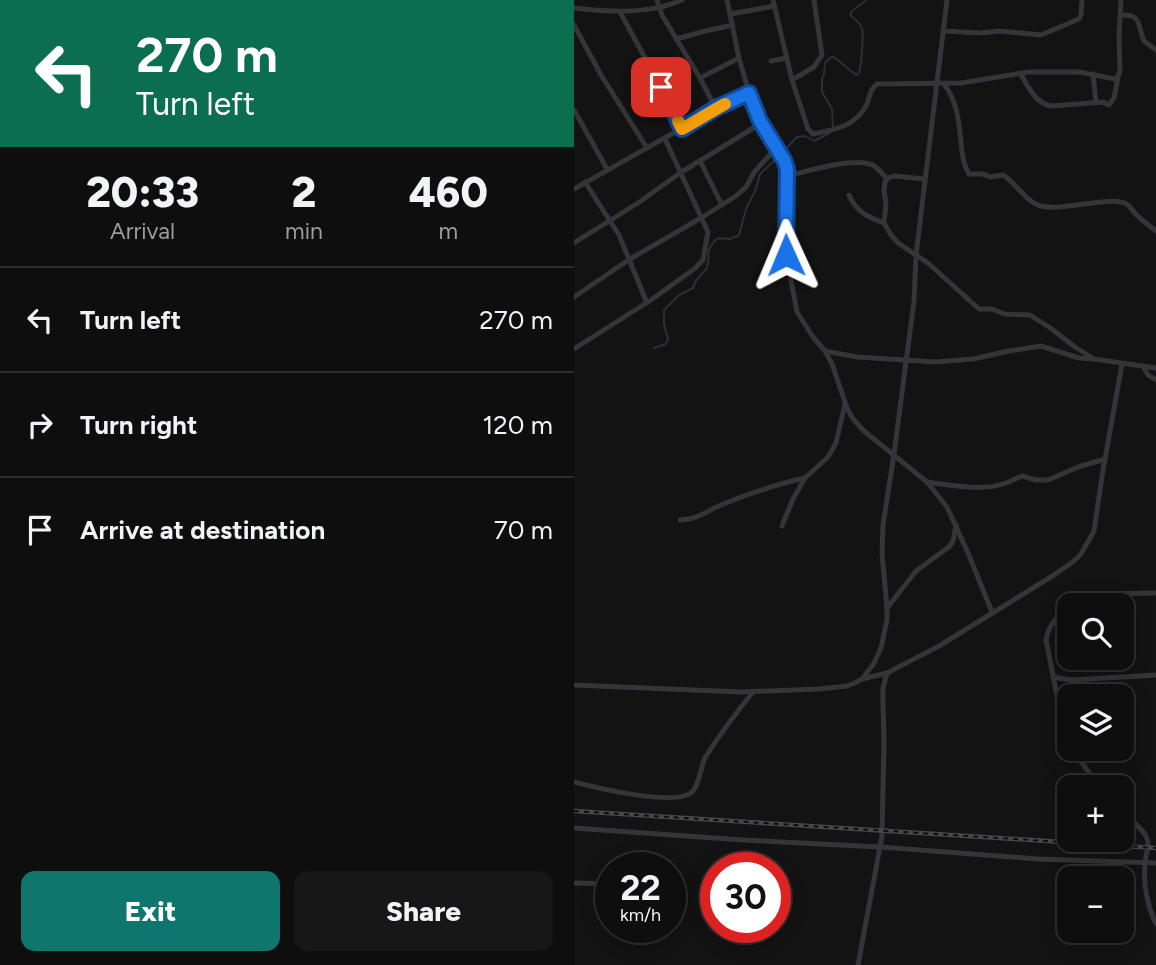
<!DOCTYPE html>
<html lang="en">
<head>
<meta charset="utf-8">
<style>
	:root { --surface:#0e0e0f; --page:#171718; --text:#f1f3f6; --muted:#9b9c9e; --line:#2e2e2f; --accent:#0f766e }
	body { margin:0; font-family:Figtree,sans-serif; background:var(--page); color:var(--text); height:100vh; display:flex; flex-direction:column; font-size:26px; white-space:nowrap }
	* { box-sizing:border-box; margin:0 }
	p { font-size:23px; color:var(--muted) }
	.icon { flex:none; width:38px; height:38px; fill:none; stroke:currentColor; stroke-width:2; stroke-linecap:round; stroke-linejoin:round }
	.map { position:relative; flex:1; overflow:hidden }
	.panel { display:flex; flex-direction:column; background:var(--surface); width:574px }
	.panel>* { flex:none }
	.top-card { background:#0b6e4f; color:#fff; overflow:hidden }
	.buttons { position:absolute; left:483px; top:593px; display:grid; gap:14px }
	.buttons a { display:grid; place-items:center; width:77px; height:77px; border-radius:14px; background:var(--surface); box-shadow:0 4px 18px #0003,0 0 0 2px var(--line); font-size:35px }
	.speed { position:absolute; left:21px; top:852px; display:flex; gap:14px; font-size:35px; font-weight:700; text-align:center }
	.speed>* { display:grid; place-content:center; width:91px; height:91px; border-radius:50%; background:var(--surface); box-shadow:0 4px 18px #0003,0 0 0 2px var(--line); line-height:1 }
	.speed small { font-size:18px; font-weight:400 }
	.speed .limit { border:10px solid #d22; background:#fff; color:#111 }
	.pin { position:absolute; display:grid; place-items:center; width:60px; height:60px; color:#fff; margin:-30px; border-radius:14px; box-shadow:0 4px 10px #0006 }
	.me { position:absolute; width:77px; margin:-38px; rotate:359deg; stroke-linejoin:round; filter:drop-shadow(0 0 5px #0008) }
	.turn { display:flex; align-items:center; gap:24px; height:147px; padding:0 21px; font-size:32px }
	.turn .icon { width:91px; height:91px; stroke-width:2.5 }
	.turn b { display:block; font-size:49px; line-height:60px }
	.eta { display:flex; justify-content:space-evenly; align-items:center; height:119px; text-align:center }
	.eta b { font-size:42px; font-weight:800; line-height:49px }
	.primary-button { display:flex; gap:14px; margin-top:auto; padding:14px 21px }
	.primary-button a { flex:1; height:80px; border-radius:14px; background:var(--accent); color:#fff; font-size:28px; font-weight:800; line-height:80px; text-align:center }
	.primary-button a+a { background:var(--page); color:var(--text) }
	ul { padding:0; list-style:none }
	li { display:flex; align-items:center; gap:21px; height:105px; padding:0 21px; border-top:2px solid var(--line) }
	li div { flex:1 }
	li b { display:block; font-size:26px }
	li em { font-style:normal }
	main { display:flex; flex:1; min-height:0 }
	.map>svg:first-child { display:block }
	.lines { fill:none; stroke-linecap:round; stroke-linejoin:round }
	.stream { stroke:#2a3036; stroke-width:2 }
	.minor { stroke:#343439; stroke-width:5 }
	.rail-casing { stroke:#47484d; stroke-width:4.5 }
	.rail { stroke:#0e0e0f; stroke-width:2; stroke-dasharray:5; stroke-linecap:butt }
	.route-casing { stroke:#114b97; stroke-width:18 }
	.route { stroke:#1a73e8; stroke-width:12 }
	.slow { stroke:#f59e0b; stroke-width:12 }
</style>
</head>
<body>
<main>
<section class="panel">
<div class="top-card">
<div class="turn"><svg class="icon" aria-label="left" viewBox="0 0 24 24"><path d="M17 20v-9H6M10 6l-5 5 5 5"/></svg><div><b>270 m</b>Turn left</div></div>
</div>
<div class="eta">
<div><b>20:33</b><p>Arrival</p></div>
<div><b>2</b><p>min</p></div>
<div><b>460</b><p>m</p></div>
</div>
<ul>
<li><svg class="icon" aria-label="left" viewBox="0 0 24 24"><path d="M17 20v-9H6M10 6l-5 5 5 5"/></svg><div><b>Turn left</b></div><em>270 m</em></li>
<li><svg class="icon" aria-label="right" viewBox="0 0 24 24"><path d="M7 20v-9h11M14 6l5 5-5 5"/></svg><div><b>Turn right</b></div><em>120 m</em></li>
<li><svg class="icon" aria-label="arrive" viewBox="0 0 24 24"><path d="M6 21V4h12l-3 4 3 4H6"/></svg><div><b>Arrive at destination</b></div><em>70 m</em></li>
</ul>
<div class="primary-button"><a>Exit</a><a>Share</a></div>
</section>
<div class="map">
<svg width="582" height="965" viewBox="0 0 582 965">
	<rect width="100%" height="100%" fill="#131314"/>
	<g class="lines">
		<g class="stream">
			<path d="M259 128 258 109 248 92V79L250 74 251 63 256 58 260 57 282 75 285 73C287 69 290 32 288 28 286 23 281 19 277 16V12L292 0"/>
			<path d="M209 152 223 137 231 136 240 141 256 133"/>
			<path d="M80 348 92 344 94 339 90 324V310L105 295 119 288C121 279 127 276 132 269 139 257 127 253 144 238L156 239 165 235 172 209 182 189 186 174 205 156"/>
		</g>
		<g class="minor">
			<path d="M83 0 88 15 126 78 142 109"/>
			<path d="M199 0 218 80 234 129 239 134C260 130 283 126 293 104 296 96 296 89 303 84L387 83 455 72H505L541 79 544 76 546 71 545 36 547 0"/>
			<path d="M0 8C36 12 74 15 108 0"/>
			<path d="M46 12 87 87 108 129"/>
			<path d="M157 14 200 6"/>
			<path d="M547 15C569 14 563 26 570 41L582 50"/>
			<path d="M0 25 27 75 73 148"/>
			<path d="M369 31 407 33 425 31 467 35 505 19 507 15 508 0"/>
			<path d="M102 39 131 31 159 25"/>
			<path d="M197 61 213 58"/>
			<path d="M446 73C454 86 461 104 478 106L529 102 535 105 540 98 544 77"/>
			<path d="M519 74 522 102"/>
			<path d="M126 78 165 58"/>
			<path d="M218 80 240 67 248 55 240 0"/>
			<path d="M370 84C383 101 385 121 387 142 388 153 389 164 395 174H409L416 177 429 175C442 183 453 203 467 206 489 212 539 194 554 205 558 208 560 214 565 217 570 222 576 226 582 231"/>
			<path d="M0 110 33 169"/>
			<path d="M186 121 210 161 213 169 211 249 223 312 239 337 251 351 258 364 273 408 279 419 290 431 353 482 373 507 394 553 418 612"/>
			<path d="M126 161 148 205"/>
			<path d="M213 176C234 171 276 158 296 164 303 166 308 173 313 179"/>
			<path d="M351 179 320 176 314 178 311 182 310 191 312 204 310 223 317 235 324 243 354 263 405 309H418L430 314 456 315 475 327 501 347 520 359 582 368"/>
			<path d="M11 182 45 235 73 303"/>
			<path d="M0 189 142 109 175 93 165 58 153 0"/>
			<path d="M275 195C282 212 294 217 310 223"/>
			<path d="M0 243 64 203 106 173 181 127 186 121 175 93"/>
			<path d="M0 297 56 259 127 218 162 196 172 187 181 171 202 148"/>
			<path d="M0 349 77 300 120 269 129 260 134 232 91 139"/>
			<path d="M251 351 283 357 362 362 399 359 435 351 467 346 505 358 520 359"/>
			<path d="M569 366 574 375 582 380"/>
			<path d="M353 482C377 485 408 492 432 483 438 481 443 478 448 476L462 480H474L504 467 531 459"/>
			<path d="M106 520C126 519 130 512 147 505 174 494 203 484 231 478"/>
			<path d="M208 526 219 499 231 478 254 457 262 443 271 404"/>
			<path d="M499 606 526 594 582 593"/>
			<path d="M495 607C484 615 474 626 472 640L489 726 495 745"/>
			<path d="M313 608 342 571 375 547 379 541 382 525"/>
			<path d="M479 677 497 680 582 675"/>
			<path d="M288 679 313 673 365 646 480 575 500 561 507 554 520 531 528 476 548 364"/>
			<path d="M0 685 167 692 245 689 273 686 281 683 288 679 300 663 307 648 313 620V608L308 553 309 525 320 454 340 301 342 255 373 0"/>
			<path d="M498 749 526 788"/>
			<path d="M0 782C22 788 99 806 117 793 126 785 126 768 131 758 145 735 162 713 179 692"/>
			<path d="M548 812C555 819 567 827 572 836 577 846 571 854 571 863 569 883 573 906 582 924"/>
			<path d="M0 828 169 840 306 847 464 859 582 863"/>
			<path d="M0 883 37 884"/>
			<path d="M284 965 308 836 310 741 309 704V688L313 673"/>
		</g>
		<defs>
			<path id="rail" d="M0 811 582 848"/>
		</defs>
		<use href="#rail" class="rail-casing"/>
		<use href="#rail" class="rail"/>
	</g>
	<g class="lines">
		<defs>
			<path id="route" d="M87 87 108 129 142 108 175 93 186 121 210 160 213 169 212 255"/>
		</defs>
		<use href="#route" class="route-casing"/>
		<use href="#route" class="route"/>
		<path class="slow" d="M104 121 108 129 151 104"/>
	</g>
</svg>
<div class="buttons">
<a><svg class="icon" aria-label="search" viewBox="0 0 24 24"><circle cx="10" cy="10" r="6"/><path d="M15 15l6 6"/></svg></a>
<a><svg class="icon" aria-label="layers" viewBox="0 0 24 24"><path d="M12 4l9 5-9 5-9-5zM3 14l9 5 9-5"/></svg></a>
<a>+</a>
<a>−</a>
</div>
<div class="speed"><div>22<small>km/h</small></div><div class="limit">30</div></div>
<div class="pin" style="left:87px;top:87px;background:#d93025"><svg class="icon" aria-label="arrive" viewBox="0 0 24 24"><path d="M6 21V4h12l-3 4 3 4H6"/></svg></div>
<svg class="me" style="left:212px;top:255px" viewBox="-20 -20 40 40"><path d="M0-17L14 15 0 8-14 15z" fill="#1a73e8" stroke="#fff" stroke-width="4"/></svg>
</div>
</main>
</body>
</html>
